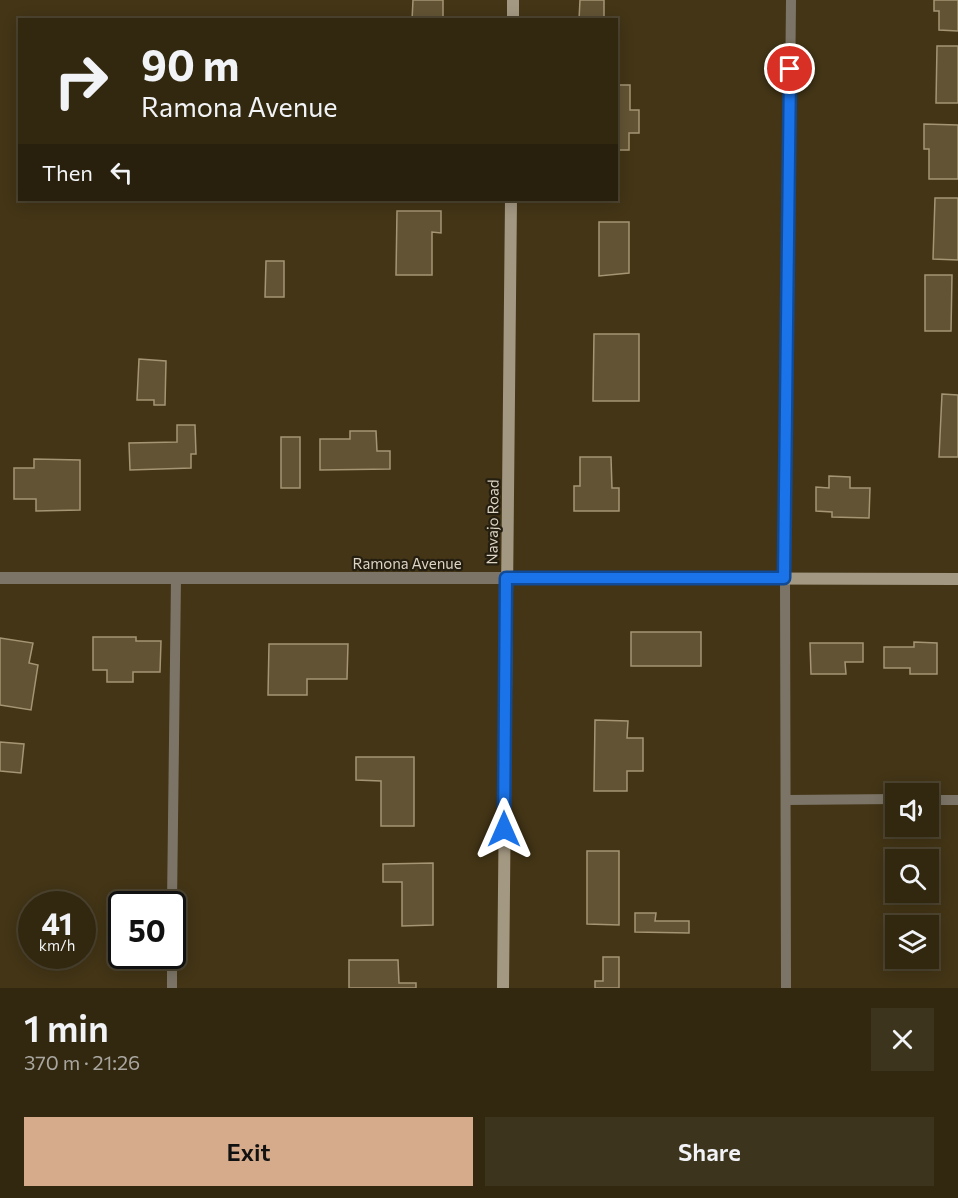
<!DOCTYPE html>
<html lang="en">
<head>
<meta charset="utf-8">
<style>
	:root { --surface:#322810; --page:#3d341e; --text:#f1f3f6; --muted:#a8a69f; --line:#4d4430; --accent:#d6ab8b }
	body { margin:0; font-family:Commissioner,sans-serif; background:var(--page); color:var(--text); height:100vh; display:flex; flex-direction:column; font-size:22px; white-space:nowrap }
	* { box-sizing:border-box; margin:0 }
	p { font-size:20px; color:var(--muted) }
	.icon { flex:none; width:33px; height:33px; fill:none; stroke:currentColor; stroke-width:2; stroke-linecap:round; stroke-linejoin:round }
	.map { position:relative; height:988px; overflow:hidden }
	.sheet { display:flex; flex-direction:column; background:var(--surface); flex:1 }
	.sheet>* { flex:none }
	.banner { position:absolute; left:18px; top:18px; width:600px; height:183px; border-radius:0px; box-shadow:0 3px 15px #0003,0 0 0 2px var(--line); background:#322810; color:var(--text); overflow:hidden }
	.controls { position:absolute; left:885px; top:783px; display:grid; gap:12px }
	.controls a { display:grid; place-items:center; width:54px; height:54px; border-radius:0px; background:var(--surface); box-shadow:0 3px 15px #0003,0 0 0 2px var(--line); font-size:30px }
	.speed { position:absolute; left:18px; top:891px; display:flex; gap:12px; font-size:30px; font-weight:700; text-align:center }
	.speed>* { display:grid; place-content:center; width:78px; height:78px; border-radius:50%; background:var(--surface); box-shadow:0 3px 15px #0003,0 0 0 2px var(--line); line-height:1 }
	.speed small { font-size:15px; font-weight:400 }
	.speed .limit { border:3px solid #111; border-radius:9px; background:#fff; color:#111 }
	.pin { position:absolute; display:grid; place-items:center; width:51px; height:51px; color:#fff; margin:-26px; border:3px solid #fff; border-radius:50%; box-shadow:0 2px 6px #0007 }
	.me { position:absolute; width:66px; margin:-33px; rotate:0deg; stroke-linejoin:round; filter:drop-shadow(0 0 4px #0008) }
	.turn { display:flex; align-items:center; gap:21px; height:126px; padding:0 24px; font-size:27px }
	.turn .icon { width:78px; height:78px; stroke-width:2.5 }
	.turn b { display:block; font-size:42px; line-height:51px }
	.then { display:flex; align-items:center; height:57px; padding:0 24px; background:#0003; gap:12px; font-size:22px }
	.round { display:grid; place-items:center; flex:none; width:63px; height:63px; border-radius:0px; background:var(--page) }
	.overview { display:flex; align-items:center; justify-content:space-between; height:102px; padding:0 24px }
	h1 { font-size:36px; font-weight:600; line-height:45px }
	.button { display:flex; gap:12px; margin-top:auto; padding:12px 24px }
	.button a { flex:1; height:69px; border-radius:0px; background:var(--accent); color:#111; font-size:24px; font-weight:600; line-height:69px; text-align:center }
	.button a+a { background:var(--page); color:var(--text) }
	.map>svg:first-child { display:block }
	.building { fill:#625334; stroke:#a59574; stroke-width:1.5 }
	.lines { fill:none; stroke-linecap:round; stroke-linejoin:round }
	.lane { stroke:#7c7567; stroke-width:10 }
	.street { stroke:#7c7567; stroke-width:12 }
	.secondary { stroke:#a39882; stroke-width:12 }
	.route-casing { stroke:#114b97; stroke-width:15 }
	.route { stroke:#1a73e8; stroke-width:10 }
	.labels { text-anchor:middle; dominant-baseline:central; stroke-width:4.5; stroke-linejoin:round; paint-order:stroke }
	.street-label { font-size:15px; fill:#ddd4c3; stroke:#241e11 }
</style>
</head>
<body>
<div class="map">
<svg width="958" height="988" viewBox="0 0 958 988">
	<rect width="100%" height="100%" fill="#433516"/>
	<g class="building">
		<path d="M413 0H443V20H412Z"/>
		<path d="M580 0H604V20H579Z"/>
		<path d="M934 0H958V31L939 30V11H934Z"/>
		<path d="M937 46H958V103H936Z"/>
		<path d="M616 85H630V110H639V133H629V150H616Z"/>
		<path d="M924 124 958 125V179H929V149H924Z"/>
		<path d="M935 198H958V260L933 259Z"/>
		<path d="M397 211H441V233L432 232V275H396Z"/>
		<path d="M599 222H629V273L599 276Z"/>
		<path d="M266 261H284V297H265Z"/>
		<path d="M925 275H952L951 331H925Z"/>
		<path d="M594 334H639V401H593Z"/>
		<path d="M139 359 166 361 165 405H154V400H137Z"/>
		<path d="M942 394 958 395V457H939Z"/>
		<path d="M177 425H195L196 454H191V468L130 470 129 443 177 442Z"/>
		<path d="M350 431H376L377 451H390V469L320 470V439H350Z"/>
		<rect x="281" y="437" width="19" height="51"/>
		<path d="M580 457H611L612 488H619V511H574V486H580Z"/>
		<path d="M34 459 80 460V510L36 511V499H14V468H34Z"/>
		<path d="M829 476 850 477V488H870L869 518 832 517V512L816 511V487L829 488Z"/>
		<rect x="631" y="632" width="70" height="34"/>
		<path d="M93 637H136V641H161L160 672H133V682H107V670H93Z"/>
		<path d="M0 638 33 643 29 663 38 665 31 710 0 705Z"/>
		<path d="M914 642 937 643V674H910V668H884V647H914Z"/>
		<path d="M810 643H863V662H845L846 674H811Z"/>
		<path d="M269 644H348L347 679H307V695H268Z"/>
		<path d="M595 720 628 721 627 738H643V771H627V791H594Z"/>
		<path d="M0 742 24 744 21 773 0 771Z"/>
		<path d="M356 757H414V826H381V781L356 780Z"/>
		<path d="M587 851H619V925L587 924Z"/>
		<path d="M433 863V925L402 926V882H383V864Z"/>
		<path d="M635 913H656L655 921H689V933L635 932Z"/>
		<path d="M603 957H619V988H595V981H603Z"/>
		<path d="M349 960H398L399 983H416V988H349Z"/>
	</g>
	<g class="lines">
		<g class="lane">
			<path d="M786 800 896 799"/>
			<path d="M928 800H958"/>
			<path d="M172 904 176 578"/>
			<path d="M172 956V988"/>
			<path d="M786 988 785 578 791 0"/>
		</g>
		<path class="street" d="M0 578H506"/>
		<g class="secondary">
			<path d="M513 20V0"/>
			<path d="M506 578 958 579"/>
			<path d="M503 988 511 200"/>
		</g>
	</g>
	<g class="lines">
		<defs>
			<path id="route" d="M504 829 506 578H784L790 69"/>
		</defs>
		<use href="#route" class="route-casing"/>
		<use href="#route" class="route"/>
	</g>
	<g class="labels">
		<g class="street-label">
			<text transform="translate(492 522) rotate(-89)">Navajo Road</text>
			<text x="407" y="563">Ramona Avenue</text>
		</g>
	</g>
</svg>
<div class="controls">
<a><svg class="icon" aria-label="sound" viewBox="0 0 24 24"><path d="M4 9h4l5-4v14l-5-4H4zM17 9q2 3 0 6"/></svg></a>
<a><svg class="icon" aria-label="search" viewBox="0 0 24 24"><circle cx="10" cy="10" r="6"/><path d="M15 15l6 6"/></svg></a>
<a><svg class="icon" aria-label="layers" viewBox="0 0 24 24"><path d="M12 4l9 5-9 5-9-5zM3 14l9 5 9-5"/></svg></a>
</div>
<div class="speed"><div>41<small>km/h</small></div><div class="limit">50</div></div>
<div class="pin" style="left:790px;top:69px;background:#d93025"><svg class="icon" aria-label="arrive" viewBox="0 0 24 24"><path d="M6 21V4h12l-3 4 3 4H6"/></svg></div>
<svg class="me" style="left:504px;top:829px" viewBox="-20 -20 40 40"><path d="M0-17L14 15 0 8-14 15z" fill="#1a73e8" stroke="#fff" stroke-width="4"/></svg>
<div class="banner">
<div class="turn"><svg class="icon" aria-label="right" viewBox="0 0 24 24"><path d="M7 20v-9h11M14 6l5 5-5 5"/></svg><div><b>90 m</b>Ramona Avenue</div></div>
<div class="then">Then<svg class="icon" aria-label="left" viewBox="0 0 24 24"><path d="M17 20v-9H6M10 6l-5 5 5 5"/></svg></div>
</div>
</div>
<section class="sheet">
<div class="overview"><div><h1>1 min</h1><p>370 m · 21:26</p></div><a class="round"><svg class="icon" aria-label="close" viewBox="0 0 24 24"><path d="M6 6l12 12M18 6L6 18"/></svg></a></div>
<div class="button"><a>Exit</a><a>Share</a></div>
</section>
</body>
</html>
